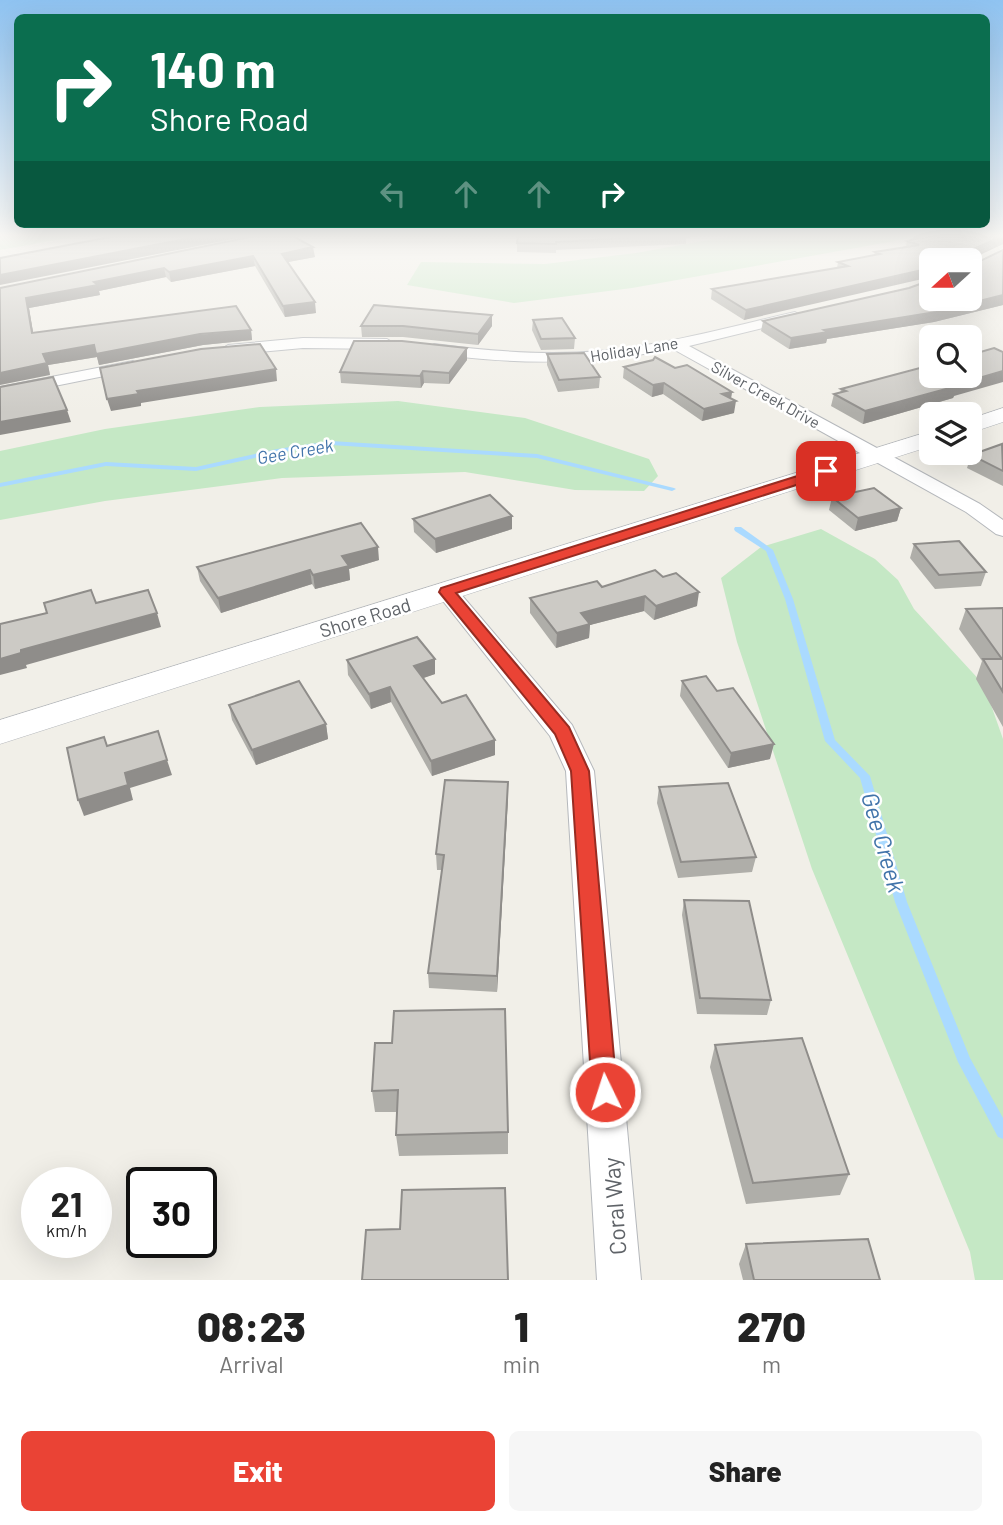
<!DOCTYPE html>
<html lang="en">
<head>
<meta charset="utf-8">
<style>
	:root { --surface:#fff; --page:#f6f6f6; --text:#222; --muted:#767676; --accent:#ea4335 }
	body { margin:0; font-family:Barlow,sans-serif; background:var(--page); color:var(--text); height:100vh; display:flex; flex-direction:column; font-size:26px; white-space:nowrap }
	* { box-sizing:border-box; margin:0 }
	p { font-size:23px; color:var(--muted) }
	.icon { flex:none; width:38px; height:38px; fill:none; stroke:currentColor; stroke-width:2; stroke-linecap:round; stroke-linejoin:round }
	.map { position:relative; height:1280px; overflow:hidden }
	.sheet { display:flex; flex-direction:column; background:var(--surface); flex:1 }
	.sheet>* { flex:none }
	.guide { position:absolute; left:14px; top:14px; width:976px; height:214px; border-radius:10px; box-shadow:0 7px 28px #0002; background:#0b6e4f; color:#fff; overflow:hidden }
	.needle { width:46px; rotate:249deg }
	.buttons { position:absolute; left:919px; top:248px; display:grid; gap:14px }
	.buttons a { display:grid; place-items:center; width:63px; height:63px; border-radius:10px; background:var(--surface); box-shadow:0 7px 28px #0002; font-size:35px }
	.speed { position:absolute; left:21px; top:1167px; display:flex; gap:14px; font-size:35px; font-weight:700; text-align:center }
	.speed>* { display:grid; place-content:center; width:91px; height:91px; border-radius:50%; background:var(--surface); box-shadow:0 7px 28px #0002; line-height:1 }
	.speed small { font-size:18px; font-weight:400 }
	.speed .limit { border:4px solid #111; border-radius:10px; background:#fff; color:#111 }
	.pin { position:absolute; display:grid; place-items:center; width:60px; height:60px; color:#fff; margin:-30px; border-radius:14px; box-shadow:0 4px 10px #0006 }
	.me { position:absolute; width:77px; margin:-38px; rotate:356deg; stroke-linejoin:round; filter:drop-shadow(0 0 5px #0008) }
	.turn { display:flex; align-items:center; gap:24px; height:147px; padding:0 21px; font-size:32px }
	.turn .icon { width:91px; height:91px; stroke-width:2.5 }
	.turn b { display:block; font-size:49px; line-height:60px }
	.lanes { display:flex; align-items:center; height:66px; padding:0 21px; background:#0003; justify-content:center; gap:35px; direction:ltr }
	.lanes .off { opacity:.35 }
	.eta { display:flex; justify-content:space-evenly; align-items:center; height:119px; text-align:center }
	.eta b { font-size:42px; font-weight:800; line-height:49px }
	.cta { display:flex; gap:14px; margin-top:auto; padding:14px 21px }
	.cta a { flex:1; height:80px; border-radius:10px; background:var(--accent); color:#fff; font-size:28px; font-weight:800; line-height:80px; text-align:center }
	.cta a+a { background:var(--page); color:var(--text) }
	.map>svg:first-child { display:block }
	.green { fill:#c5e8c5 }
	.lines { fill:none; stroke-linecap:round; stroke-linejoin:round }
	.stream { fill:#aadaff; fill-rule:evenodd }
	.minor-casing { stroke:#b5b8bc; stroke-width:2 }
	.tertiary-casing { stroke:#b5b8bc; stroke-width:1 }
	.minor { fill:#fff; fill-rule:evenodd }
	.tertiary { fill:#fff; fill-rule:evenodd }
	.wall { fill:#afaea9 }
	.shaded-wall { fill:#8f8d8a }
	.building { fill:#cccac5; stroke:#8f8d8a; stroke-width:2 }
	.route { fill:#ea4335; stroke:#982c22; stroke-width:2 }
	.labels { text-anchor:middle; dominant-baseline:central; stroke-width:5; stroke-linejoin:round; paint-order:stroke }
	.far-street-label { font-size:16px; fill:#5f6368; stroke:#fff }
	.far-water-label { font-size:18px; font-style:italic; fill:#4174aa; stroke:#fff }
	.street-label { font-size:19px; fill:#5f6368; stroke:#fff }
	.near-street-label { font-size:23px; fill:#5f6368; stroke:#fff }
	.near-water-label { font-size:24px; font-style:italic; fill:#4174aa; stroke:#fff }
</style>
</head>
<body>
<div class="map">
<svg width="1003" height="1280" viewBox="0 0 1003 1280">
	<rect width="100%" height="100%" fill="#f1efe8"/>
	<g class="green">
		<path d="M0 234H91L0 250Z"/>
		<path d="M742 234H934L632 288 514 303 407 285 421 262 545 264 636 253Z"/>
		<path d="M398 401 525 418 649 459 658 476 644 491 575 490 465 472 282 478 105 501 0 520V451L105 429 260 407Z"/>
		<path d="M821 529 875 559 898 580 914 609 984 685 1003 739V1280H975L970 1252 812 869 737 642 721 578 761 547Z"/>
	</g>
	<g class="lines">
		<g class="stream">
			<path d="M331 441 537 454 674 488 676 489 672 491 537 458 331 445 277 453 196 471 106 466 0 487V483L106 462 196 467 277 449Z"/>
			<path d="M735 527H741L773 550 793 599 835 740 870 776 907 902 970 1058 1003 1118V1139L998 1137 958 1062 895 902 860 778 825 741 785 599 766 551 735 531 734 529Z"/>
		</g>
		<defs>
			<g id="minor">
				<path d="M795 312 802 316 800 319 689 346 980 504 1003 520V536L996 534 966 512 673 349C602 363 534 365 462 357 451 356 434 357 426 349L434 344C489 351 545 356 600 351 666 345 730 327 795 312Z"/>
				<path d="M303 338 387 339 395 344 387 349 303 348 228 355 220 350 228 345Z"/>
				<path d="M133 361 141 366 139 369 0 397V387Z"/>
				<path d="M446 584 454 586 572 725 594 771 641 1280H597L566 771 550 736 435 591 438 586Z"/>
			</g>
			<g id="tertiary">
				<path d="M1003 408V422L970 433V419Z"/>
				<path d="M931 431V446L0 744V720Z"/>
			</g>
		</defs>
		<use href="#minor" class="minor-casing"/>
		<use href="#tertiary" class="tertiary-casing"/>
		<use href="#minor" class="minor"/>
		<use href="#tertiary" class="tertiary"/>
	</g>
	<g class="wall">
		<path d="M265 234 315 257 288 262 316 313 285 317 255 266 171 282 166 277 99 291 100 295 29 308 33 332 251 330 252 340 203 345 99 365 97 357 48 365 50 375 0 288Z"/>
		<path d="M709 234 686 238V244L556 250V253L517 252V243Z"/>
		<path d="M914 236 1003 244 971 259V263L974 264 1003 250V305L934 322 827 339 826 343 789 349 761 331 763 321 970 299 931 261 744 320 711 299 712 289 837 268 838 262 874 255 875 252 906 247 907 241 913 240Z"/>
		<path d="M492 315V326L478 345 403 337H362L361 326Z"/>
		<path d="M533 320 575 338 574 349 541 350 532 330Z"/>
		<path d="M547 354 600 377 599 388 558 392 547 365Z"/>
		<path d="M467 360 449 384 424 383 421 388 341 383 340 372Z"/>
		<path d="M653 360 732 392 731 399 734 413 702 421 663 394 652 397 623 378 624 367Z"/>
		<path d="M841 389 954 396 953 398 863 424 831 406 834 394 840 393Z"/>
		<path d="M1003 444V486L967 468 971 455Z"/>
		<path d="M832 497 901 508 897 521 855 531 829 510Z"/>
		<path d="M413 519 512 529 436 553 414 532Z"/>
		<path d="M914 544 986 572 981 586 935 589 910 558Z"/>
		<path d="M379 560 349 569 350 580 315 589 312 584 221 613 200 581 197 567Z"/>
		<path d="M602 587 697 606 654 620 644 611 590 625 589 638 556 648 530 613V598Z"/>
		<path d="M1003 608V727L976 679 982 661 959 629 966 609Z"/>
		<path d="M347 660 435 674 423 678 442 703 495 740V755L432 776 391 702 371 709 348 675Z"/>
		<path d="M682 681 717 691 770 759 728 768 680 696Z"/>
		<path d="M229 705 326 724 328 739 256 765 232 720Z"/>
		<path d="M659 787 756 857 752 872 678 878 657 803Z"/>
		<path d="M508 797 497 992 429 988 428 973 442 870H437L436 854Z"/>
		<path d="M684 900 771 1000 767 1015 697 1014 682 915Z"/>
		<path d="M375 1043 508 1132V1154L399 1156 396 1135 397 1112H375L372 1091Z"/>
		<path d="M715 1045 849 1174 840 1195 746 1204 710 1067Z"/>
		<path d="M746 1244 880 1280H743L739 1264Z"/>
	</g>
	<g class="shaded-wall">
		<path d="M211 234H259L0 285V275Z"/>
		<path d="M678 234H709L686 238 687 235Z"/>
		<path d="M1003 236V244L969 260 971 250Z"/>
		<path d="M313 247 315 257 283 263 282 254Z"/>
		<path d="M253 256 255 266 171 282 169 272Z"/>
		<path d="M164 268 166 277 99 291 100 295 29 308 35 344 32 333 26 298 94 282Z"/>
		<path d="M931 268V277L744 320 746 310Z"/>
		<path d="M1003 295V305L934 322 827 339 826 343 789 349 791 338 824 330Z"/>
		<path d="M315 302 316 313 285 317 283 306Z"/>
		<path d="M492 315V326L478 345V334Z"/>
		<path d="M251 330 252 340 203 345 99 365 97 357 48 365 50 375 0 385V373L43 354 94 345Z"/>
		<path d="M467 348V360L449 384V373Z"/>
		<path d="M276 369 277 381 141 403V406L111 411 107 399 137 391Z"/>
		<path d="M423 371 424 383 421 388 420 376Z"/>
		<path d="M1003 371V382L954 396 953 398 863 424 865 411Z"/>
		<path d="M664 383 663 394 652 397 653 385Z"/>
		<path d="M732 392 730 403 736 401 734 413 702 421 704 409 722 394Z"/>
		<path d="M67 410 71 422 0 435V422Z"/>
		<path d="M901 508 897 521 855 531 858 518Z"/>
		<path d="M512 516V529L436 553 435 539Z"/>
		<path d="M378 547 379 560 349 569 350 580 315 589 313 575 342 556Z"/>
		<path d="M310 570 312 584 221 613 218 598Z"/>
		<path d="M699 592 697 606 654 620 656 606Z"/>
		<path d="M645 596 644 611 590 625 589 638 556 648 557 633 581 613Z"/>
		<path d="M157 613 161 627 26 665 27 668 0 675V659L21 650Z"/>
		<path d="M435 659V674L415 681 414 666Z"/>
		<path d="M390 687 391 702 371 709 369 694Z"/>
		<path d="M326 724 328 739 256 765 252 750Z"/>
		<path d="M495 740V755L432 776 431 761Z"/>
		<path d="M774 744 770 759 728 768 731 753Z"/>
		<path d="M167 760 172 775 130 788 133 800 84 816 78 800 125 773Z"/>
		<path d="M508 782V797L497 992V976Z"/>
	</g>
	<g class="building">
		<path d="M126 234H211L0 275V258Z"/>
		<path d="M265 234H289L313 247 282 254 315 302 283 306 253 256 169 272 164 268 94 282 98 285 26 298 32 333 236 306 251 330 200 334 96 354 94 345 43 354 47 363 0 373V288Z"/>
		<path d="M518 234H685L687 235 556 242V244L517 243Z"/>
		<path d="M923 234H1003V236L971 250V263L974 264 1003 250V295L936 312 824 330 828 332 791 338 763 321 909 288 931 280V299H970V261H931V268L746 310 712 289 848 266 838 262 880 254 875 252 919 245 907 241 920 238 914 236Z"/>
		<path d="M374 305 492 315 478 334 403 326H361Z"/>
		<path d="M562 318 575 338 541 339 533 320Z"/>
		<path d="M354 341H402L467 348 449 373 423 371 420 376 340 372Z"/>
		<path d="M260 344 276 369 137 391 139 394 107 399 100 368 201 349Z"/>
		<path d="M994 348 1003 352V371L955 385 957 386 865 411 834 394 846 391 841 389 931 365V376H970V355Z"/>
		<path d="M584 353 600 377 559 380 547 354Z"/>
		<path d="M655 357 675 368 687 365 732 392 722 394 736 401 704 409 664 383 653 385 624 367 653 360Z"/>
		<path d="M53 377 67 410 0 422V387Z"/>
		<path d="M1002 444 1003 471 971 455Z"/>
		<path d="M874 488 901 508 858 518 832 497Z"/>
		<path d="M490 495 512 516 435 539 413 519Z"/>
		<path d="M361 523 378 547 342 556 349 566 313 575 310 570 218 598 197 567Z"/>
		<path d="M959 541 986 572 939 575 914 544Z"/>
		<path d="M655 570 663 577 676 573 699 592 656 606 645 596 581 613 590 624 557 633 530 598 597 581 602 587Z"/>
		<path d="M91 590 96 603 148 590 157 613 21 650V653L0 659V624L47 613 44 603Z"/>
		<path d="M1003 608V692L983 659H1002L966 609Z"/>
		<path d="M417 637 435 659 414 666 442 703 466 695 495 740 431 761 390 687 369 694 347 660Z"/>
		<path d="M706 676 717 691 733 688 774 744 731 753 682 681Z"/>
		<path d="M299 681 326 724 252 750 229 705Z"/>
		<path d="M158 731 167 760 125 773 128 785 78 800 67 748 104 737 107 746Z"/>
		<path d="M445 780 508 782 497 976 428 973 444 855 436 854Z"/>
		<path d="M728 783 756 857 681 862 659 787Z"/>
		<path d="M684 900 749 901 771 1000 700 998Z"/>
		<path d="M505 1009 508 1132 396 1135 398 1090 372 1091 375 1043H392L394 1011Z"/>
		<path d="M802 1038 849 1174 753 1183 715 1045Z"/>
		<path d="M505 1188 508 1280H362L366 1230 400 1229 402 1190Z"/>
		<path d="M868 1239 880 1280H754L746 1244Z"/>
	</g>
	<linearGradient id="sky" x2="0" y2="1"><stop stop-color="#8fc3f1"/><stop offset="0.57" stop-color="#f9f8f5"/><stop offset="1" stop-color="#f9f8f5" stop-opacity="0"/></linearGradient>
	<rect width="1003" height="413" fill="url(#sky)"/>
	<path class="route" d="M826 467 831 468V474L456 593 569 727 589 771 617 1092 614 1101 605 1105 596 1101 592 1092 571 771 555 734 439 592 441 588Z"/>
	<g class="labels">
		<g class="far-street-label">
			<text transform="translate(634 349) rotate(-9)">Holiday Lane</text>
			<text transform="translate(766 394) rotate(29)">Silver Creek Drive</text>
		</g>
		<g class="far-water-label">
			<text transform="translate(295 451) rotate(-10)">Gee Creek</text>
		</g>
		<g class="street-label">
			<text transform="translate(365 617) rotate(-17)">Shore Road</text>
		</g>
		<g class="near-street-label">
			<text transform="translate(614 1206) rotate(-94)">Coral Way</text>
		</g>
		<g class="near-water-label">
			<text transform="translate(884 842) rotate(74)">Gee Creek</text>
		</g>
	</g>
</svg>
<div class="buttons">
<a><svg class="needle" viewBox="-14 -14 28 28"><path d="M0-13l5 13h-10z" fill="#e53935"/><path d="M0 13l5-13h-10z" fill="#767676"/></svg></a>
<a><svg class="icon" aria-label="search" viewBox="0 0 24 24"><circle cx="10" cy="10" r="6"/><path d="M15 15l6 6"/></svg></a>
<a><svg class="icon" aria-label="layers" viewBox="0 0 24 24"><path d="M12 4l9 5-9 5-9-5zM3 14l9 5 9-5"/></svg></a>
</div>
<div class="speed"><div>21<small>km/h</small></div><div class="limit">30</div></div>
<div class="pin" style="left:826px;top:471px;background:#d93025"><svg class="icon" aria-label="arrive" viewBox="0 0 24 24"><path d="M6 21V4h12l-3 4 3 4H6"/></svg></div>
<svg class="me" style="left:605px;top:1092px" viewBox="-20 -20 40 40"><circle r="17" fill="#ea4335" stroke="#fff" stroke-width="3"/><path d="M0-11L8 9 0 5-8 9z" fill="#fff"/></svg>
<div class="guide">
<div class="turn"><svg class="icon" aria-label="right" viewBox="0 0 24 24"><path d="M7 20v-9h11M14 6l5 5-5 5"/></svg><div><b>140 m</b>Shore Road</div></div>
<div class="lanes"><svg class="icon off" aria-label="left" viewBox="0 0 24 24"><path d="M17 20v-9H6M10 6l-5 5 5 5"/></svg><svg class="icon off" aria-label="ahead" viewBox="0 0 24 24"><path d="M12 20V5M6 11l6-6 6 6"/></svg><svg class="icon off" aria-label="ahead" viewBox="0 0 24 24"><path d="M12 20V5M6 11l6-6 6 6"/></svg><svg class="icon" aria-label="right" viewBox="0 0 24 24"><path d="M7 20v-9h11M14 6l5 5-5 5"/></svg></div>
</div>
</div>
<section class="sheet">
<div class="eta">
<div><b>08:23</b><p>Arrival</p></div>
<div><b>1</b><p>min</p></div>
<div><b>270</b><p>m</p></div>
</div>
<div class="cta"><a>Exit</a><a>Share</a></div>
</section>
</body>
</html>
